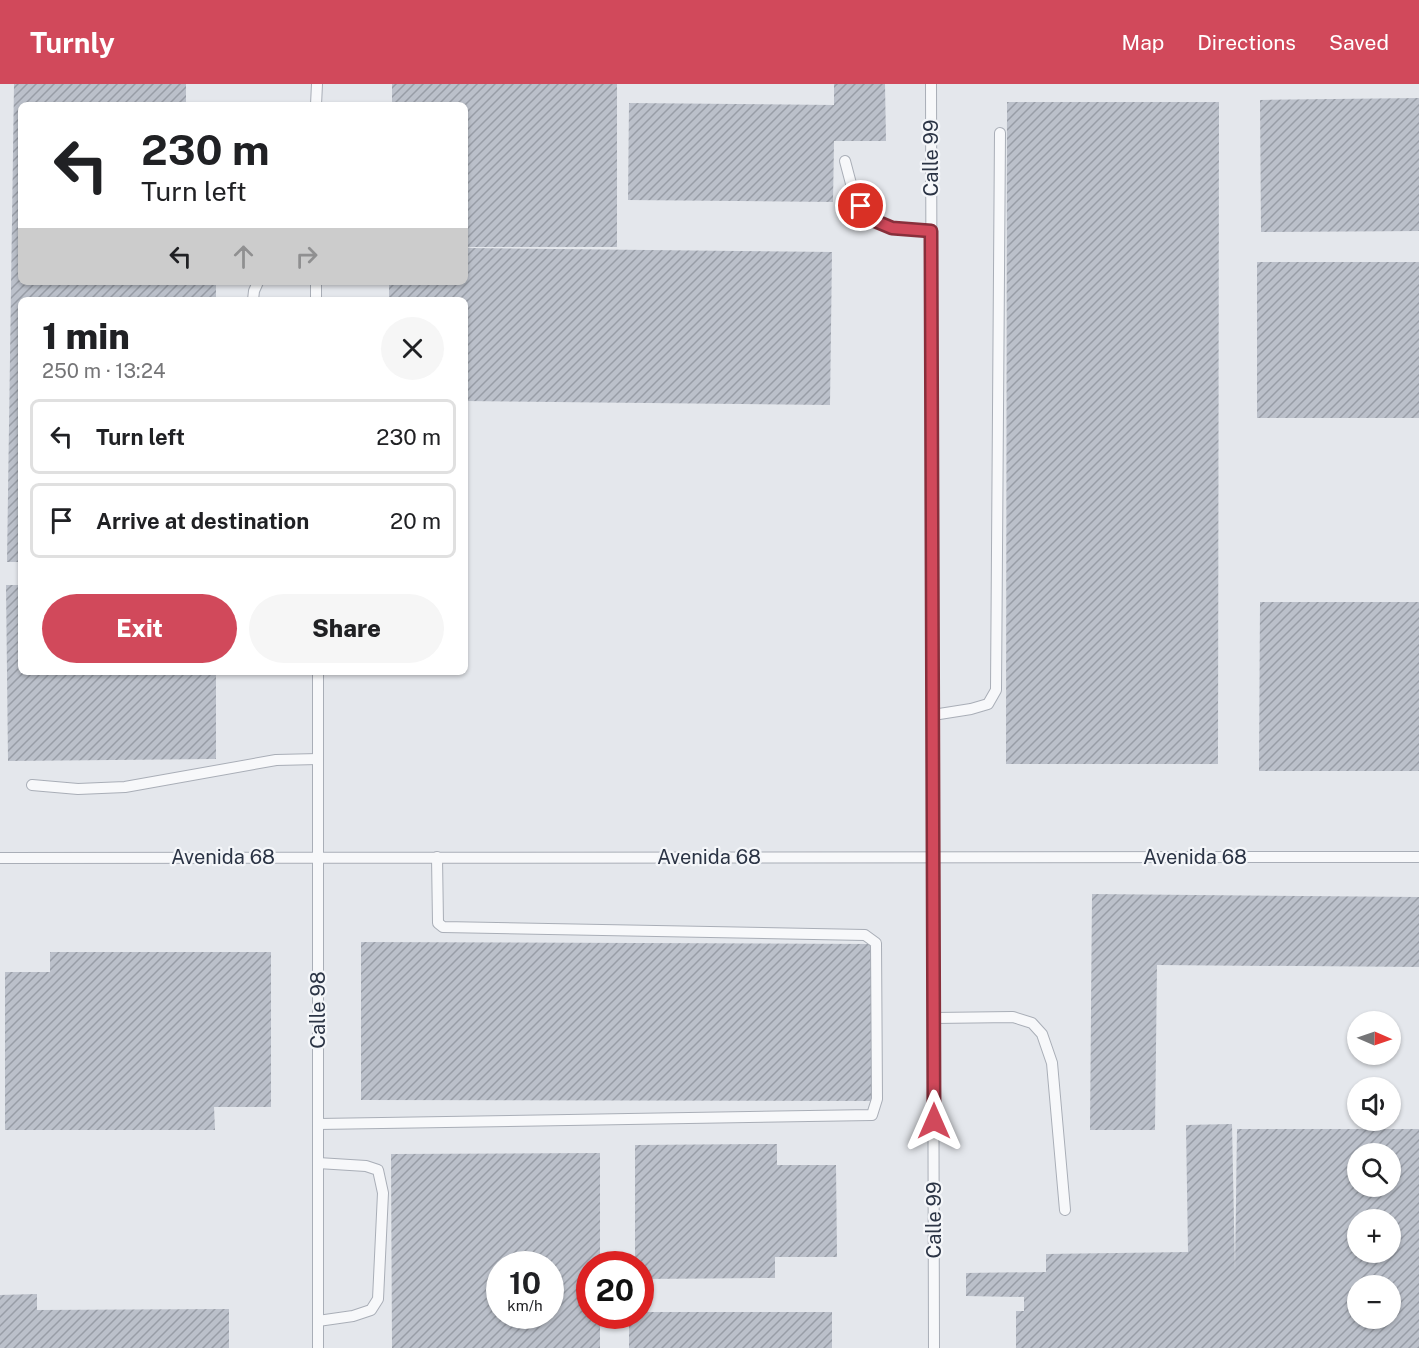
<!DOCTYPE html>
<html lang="en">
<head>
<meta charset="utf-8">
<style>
	:root { --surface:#fff; --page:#f6f6f6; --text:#202124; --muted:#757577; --line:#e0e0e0; --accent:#d1495b }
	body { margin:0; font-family:"Public Sans",sans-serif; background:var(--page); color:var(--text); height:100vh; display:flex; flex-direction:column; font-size:22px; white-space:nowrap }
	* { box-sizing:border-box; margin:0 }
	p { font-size:20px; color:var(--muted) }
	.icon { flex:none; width:33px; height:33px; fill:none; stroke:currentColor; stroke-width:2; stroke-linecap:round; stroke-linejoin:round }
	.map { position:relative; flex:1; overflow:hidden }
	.side { position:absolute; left:18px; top:213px; width:450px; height:378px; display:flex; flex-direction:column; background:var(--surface); border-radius:9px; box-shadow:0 2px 4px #0004 }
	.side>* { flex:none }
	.hud { position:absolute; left:18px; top:18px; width:450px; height:183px; border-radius:9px; box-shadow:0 2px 4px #0004; background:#fff; color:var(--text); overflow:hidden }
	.needle { width:39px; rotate:92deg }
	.buttons { position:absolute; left:1347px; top:927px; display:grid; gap:12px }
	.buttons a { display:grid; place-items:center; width:54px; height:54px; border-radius:50%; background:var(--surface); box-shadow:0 2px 4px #0004; font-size:30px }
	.speed { position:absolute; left:486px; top:1167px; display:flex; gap:12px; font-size:30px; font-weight:700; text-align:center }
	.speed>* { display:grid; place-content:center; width:78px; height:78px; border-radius:50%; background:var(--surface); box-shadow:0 2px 4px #0004; line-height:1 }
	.speed small { font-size:15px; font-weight:400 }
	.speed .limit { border:9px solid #d22; background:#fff; color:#111 }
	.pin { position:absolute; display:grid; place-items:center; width:51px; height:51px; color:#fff; margin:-26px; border:3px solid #fff; border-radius:50%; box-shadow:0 2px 6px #0007 }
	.me { position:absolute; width:66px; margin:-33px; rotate:0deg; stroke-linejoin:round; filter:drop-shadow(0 0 4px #0008) }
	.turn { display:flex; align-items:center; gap:21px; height:126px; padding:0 24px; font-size:27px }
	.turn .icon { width:78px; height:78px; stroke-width:2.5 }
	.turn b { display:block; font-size:42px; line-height:51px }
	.lanes { display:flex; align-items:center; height:57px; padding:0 24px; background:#0003; justify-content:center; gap:30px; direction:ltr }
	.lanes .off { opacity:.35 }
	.round { display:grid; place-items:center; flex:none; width:63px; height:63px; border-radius:32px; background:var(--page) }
	.headline { display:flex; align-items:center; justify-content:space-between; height:102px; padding:0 24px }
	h1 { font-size:36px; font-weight:800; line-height:45px }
	.primary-button { display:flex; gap:12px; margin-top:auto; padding:12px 24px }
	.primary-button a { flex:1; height:69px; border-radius:36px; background:var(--accent); color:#fff; font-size:24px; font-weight:800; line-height:69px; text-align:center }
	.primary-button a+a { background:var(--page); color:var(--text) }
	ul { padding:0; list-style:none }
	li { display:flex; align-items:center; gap:18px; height:75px; margin:0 12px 9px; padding:0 12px; border:3px solid var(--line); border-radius:9px }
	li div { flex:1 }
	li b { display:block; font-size:22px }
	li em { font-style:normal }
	header { display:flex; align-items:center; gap:36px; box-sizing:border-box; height:84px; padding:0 30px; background:var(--accent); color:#fff }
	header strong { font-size:28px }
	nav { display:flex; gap:33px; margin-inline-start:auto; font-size:21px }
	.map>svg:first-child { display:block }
	.building { fill:url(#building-hatch); fill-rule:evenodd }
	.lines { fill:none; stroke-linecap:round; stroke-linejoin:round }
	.service-casing { stroke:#a9aeb7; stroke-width:12 }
	.service { stroke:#f7f8fa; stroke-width:10 }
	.route-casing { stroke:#882f3b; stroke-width:15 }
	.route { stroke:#d1495b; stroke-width:10 }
	.labels { text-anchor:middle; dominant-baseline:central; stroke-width:4.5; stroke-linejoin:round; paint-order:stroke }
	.street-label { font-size:20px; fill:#2b3445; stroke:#f4f6f9 }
</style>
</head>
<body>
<header>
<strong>Turnly</strong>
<nav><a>Map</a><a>Directions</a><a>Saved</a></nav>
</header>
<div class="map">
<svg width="1419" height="1264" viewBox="0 0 1419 1264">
	<defs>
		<pattern id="building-hatch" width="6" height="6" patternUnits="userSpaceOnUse" patternTransform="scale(1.5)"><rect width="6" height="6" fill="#bbc0ca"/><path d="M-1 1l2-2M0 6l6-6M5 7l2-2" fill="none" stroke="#989da6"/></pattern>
	</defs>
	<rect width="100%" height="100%" fill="#e4e7ec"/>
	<g class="building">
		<path d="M14 0H186V21H21V198H216V216H21V478H7Z"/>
		<path d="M392 0H617V163H465V21H392Z"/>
		<path d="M834 0H885L886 57H834L833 118 628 116 629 19 834 21Z"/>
		<path d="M1419 14V147L1261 148 1260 16Z"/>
		<path d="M1007 18H1219L1218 680H1006Z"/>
		<path d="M465 164 832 168 830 321 465 317V216H389V198H465Z"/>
		<rect x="1257" y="178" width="162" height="156"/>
		<path d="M6 501H21V588H216V675L8 677Z"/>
		<path d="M1260 518H1419V687H1259Z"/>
		<path d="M1092 810 1419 813V883L1157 881 1155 1046H1090Z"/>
		<path d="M361 858 871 860V1017L361 1016Z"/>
		<path d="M50 868H271V1023H214L215 1046H5V888H50Z"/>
		<path d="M1232 1040 1235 1188 1237 1045H1419V1264H1016V1227H1024V1213L966 1212V1189L1046 1188V1170L1188 1168 1186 1041ZM1358 1070H1390V1102H1358ZM1358 1136H1390V1168H1358ZM1358 1202H1390V1234H1358Z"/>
		<path d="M777 1060V1081H836L837 1173H775V1194L640 1195V1180H635V1061Z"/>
		<path d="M600 1069V1180H590V1232H600V1264H392L391 1070ZM500 1180H550V1232H500Z"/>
		<path d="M37 1210V1226L229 1225V1264H0V1211Z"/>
		<path d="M640 1228H832V1264H629V1232H640Z"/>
	</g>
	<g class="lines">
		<defs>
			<g id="service">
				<path d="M931 0 934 1264"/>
				<path d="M316 21 317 0"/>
				<path d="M845 77 854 111 868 134 892 144 931 147"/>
				<path d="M316 198V216"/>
				<path d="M253 216 254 207 258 198"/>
				<path d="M318 588V1264"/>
				<path d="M933 631 971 625 988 620 996 606 1000 49"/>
				<path d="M32 701 78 705 125 703 276 676 318 675"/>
				<path d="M0 774 1419 773"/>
				<path d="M934 934 1013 933 1032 939 1042 950 1052 979 1065 1126"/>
				<path d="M318 1040 872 1031 877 1015 876 859 865 851 443 843 438 839 437 773"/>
				<path d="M318 1079 366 1082 378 1086 383 1109 378 1215 371 1226 353 1232 318 1237"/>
			</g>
		</defs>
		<use href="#service" class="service-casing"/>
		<use href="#service" class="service"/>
	</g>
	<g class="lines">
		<defs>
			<path id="route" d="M861 122 868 134 892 144 931 147 934 1037"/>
		</defs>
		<use href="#route" class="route-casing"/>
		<use href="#route" class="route"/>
	</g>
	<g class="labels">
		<g class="street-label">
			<text transform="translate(931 74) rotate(-90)">Calle 99</text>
			<text x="223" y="773">Avenida 68</text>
			<text x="709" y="773">Avenida 68</text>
			<text x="1195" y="773">Avenida 68</text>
			<text transform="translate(318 926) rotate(-90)">Calle 98</text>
			<text transform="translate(934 1136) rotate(-90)">Calle 99</text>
		</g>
	</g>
</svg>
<div class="buttons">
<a><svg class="needle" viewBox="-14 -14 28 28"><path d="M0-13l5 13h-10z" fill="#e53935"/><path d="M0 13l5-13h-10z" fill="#757577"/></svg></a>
<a><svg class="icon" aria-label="sound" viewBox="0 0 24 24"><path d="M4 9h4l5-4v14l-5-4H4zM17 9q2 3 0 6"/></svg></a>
<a><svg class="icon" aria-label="search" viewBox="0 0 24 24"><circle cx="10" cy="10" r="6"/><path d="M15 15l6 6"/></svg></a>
<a>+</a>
<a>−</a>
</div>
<div class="speed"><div>10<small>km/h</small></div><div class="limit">20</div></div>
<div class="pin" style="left:861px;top:122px;background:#d93025"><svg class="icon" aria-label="arrive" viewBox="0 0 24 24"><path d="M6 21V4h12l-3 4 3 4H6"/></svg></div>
<svg class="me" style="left:934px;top:1037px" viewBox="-20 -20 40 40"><path d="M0-17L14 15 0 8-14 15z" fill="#d1495b" stroke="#fff" stroke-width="4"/></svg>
<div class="hud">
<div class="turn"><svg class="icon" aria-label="left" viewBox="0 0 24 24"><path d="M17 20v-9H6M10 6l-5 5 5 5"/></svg><div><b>230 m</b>Turn left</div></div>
<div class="lanes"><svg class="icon" aria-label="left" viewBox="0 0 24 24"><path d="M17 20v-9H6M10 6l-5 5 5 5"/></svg><svg class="icon off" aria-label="ahead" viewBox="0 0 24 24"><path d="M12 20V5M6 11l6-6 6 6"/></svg><svg class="icon off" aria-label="right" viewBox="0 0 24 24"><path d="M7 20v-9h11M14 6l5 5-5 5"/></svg></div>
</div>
<section class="side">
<div class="headline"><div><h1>1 min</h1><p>250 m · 13:24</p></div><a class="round"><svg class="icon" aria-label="close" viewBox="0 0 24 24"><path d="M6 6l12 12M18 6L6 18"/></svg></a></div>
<ul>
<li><svg class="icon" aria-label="left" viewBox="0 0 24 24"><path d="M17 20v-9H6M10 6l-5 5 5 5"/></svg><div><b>Turn left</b></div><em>230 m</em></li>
<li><svg class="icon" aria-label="arrive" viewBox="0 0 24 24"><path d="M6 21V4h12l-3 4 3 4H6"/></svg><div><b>Arrive at destination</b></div><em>20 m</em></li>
</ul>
<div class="primary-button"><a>Exit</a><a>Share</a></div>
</section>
</div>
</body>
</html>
